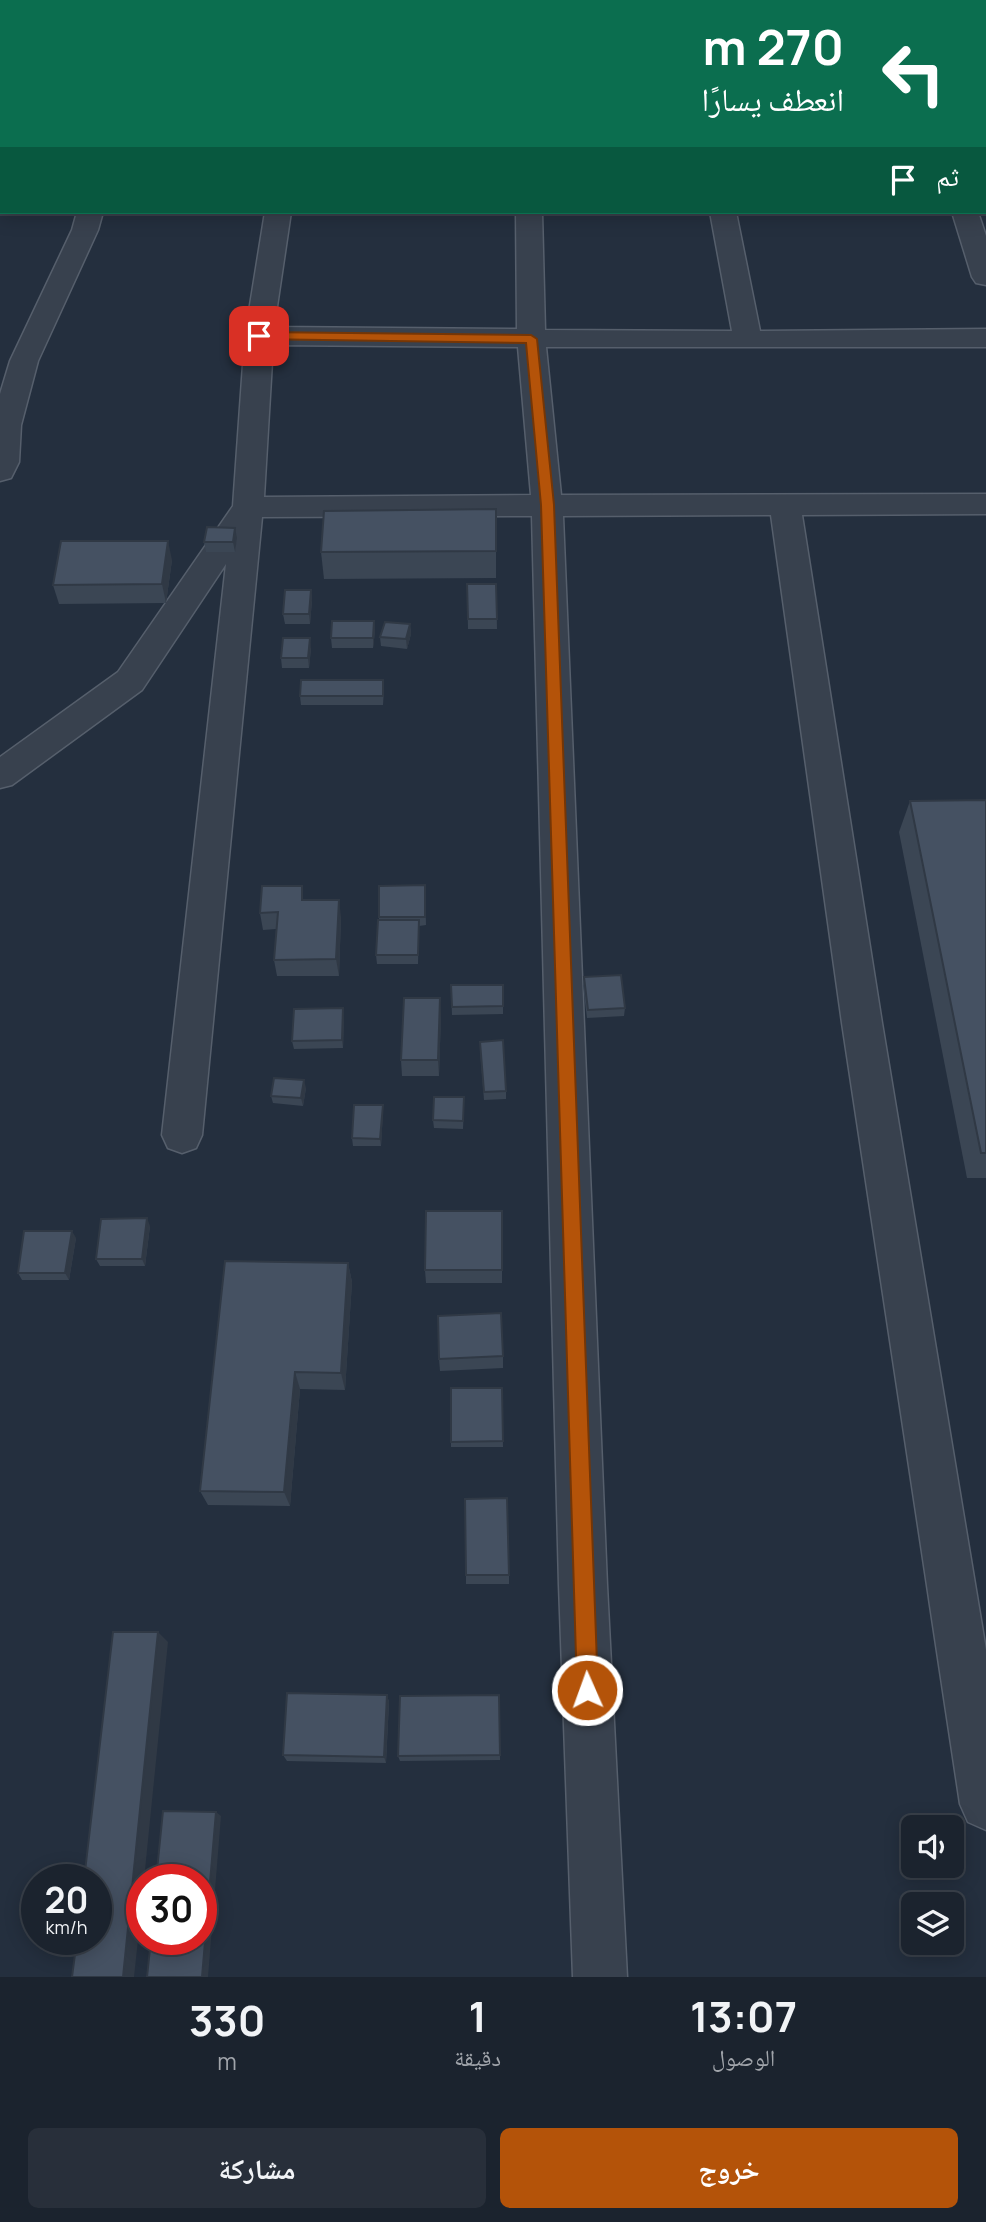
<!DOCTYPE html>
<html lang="ar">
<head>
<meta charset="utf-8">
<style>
	:root { --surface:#1b232e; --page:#282f3a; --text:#f1f3f6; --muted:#a0a4aa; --line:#39404a; --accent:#b45309 }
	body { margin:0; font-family:Manrope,"Noto Naskh Arabic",sans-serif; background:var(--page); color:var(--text); direction:rtl; height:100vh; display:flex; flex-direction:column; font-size:26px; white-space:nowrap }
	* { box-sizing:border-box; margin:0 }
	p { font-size:23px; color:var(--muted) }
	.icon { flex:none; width:38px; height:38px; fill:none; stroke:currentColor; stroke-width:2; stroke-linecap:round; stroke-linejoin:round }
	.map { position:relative; height:1977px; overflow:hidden; direction:ltr }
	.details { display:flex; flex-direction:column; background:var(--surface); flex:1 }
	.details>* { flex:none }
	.top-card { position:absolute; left:0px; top:0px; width:987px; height:214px; box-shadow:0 4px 18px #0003,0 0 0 2px var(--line); direction:rtl; background:#0b6e4f; color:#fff; overflow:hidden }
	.tools { position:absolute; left:901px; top:1815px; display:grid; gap:14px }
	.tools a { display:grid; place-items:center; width:63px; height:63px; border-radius:10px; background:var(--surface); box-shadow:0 4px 18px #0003,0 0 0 2px var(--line); font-size:35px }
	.speed { position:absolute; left:21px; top:1864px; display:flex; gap:14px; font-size:35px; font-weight:700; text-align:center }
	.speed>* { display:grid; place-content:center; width:91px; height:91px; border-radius:50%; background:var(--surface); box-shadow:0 4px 18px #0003,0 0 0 2px var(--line); line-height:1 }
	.speed small { font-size:18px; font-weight:400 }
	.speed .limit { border:10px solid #d22; background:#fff; color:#111 }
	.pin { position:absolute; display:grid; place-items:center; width:60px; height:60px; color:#fff; margin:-30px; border-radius:14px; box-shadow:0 4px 10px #0006 }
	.me { position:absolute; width:77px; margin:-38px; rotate:358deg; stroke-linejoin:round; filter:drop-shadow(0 0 5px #0008) }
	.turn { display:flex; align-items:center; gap:24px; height:147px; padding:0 28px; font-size:32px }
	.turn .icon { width:91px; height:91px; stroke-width:2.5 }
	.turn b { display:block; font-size:49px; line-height:60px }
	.then { display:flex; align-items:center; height:66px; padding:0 28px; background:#0003; gap:14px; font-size:26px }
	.eta { display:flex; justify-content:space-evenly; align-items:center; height:119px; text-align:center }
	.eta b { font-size:42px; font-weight:700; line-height:49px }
	.button { display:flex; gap:14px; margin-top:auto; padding:14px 28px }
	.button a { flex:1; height:80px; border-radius:10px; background:var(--accent); color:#fff; font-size:28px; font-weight:700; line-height:80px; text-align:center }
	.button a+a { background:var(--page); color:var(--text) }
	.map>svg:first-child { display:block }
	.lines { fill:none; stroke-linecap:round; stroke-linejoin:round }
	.street-casing { stroke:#565f6c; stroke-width:3 }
	.street { fill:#38414e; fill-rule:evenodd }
	.wall { fill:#3b4654 }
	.shaded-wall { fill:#303945 }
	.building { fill:#455162; stroke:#303945; stroke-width:2 }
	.route { fill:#b45309; stroke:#753606; stroke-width:2 }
</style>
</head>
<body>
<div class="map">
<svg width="986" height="1977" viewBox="0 0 986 1977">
	<rect width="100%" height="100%" fill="#242f3e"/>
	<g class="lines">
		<defs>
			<g id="street">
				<path d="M888 0H932L887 2Z"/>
				<rect x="0" y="66" width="2" height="15"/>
				<path d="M77 212H103L98 230 38 361 21 425 19 462 11 478 0 481V394L10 361 72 230Z"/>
				<path d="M265 212H291L274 327 517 329 516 212H542L545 330 732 331 710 212H736L760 331 986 329V347H546L561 495 986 494V514L802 515 882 1023 986 1650V1830L968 1822 960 1804 842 1023 771 515 563 516 607 1585 627 1977H573L559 1585 532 516 262 517 202 1135 196 1148 182 1153 168 1148 162 1135 226 564 142 690 12 785 0 788V757L118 672 233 506 245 336ZM273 345 518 347 531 495 264 497Z"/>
				<path d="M952 212H978L986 236V285L976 283 972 277Z"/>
			</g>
		</defs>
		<use href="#street" class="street-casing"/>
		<use href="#street" class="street"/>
	</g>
	<g class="wall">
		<path d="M496 509V578L324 579 321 552Z"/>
		<path d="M237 538 235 552H206L204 542Z"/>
		<path d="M172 560 166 603 59 604 53 585Z"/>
		<path d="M467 584H496L497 629H468Z"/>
		<path d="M311 590 312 600 310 624H285L283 614Z"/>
		<path d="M374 621 375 631 373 648H332L331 638Z"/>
		<path d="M410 624 411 634 407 649 381 646 380 637Z"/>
		<path d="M311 648 309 668H282L281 658Z"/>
		<path d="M384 689 383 705H301L300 696Z"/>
		<path d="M986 800V1178H967L899 832 910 801Z"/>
		<path d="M425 885 426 925 419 926 418 964H377L376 955 379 920V886Z"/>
		<path d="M305 900 341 917 339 976H277L274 960 276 929 263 930 260 913Z"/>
		<path d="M584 977 625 1008 624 1016 587 1018 583 986Z"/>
		<path d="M451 985H503V1014L452 1015Z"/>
		<path d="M441 1014 439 1076H402L401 1060Z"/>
		<path d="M344 1017 343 1048 294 1049 292 1041Z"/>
		<path d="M480 1050 506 1091V1099L484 1100Z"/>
		<path d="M306 1088 303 1106 273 1103 271 1096Z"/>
		<path d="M383 1105V1113L381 1146H353L352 1138Z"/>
		<path d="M464 1105 463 1129 434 1128 433 1120Z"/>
		<path d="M502 1211V1283H426L425 1270Z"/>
		<path d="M150 1226 145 1266H100L96 1259Z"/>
		<path d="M76 1238 69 1280H22L18 1273Z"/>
		<path d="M348 1263 352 1282 345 1390 300 1389 290 1506 208 1505 200 1491Z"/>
		<path d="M503 1356V1368L440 1371 439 1359Z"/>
		<path d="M451 1388H502L503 1447H451Z"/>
		<rect x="466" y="1575" width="43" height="9"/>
		<path d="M387 1695 389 1702 386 1763 287 1761 283 1755Z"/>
		<path d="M499 1695 500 1760 400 1761 398 1756Z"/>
	</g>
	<g class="shaded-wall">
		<path d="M235 528 237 538 235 552 233 542Z"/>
		<path d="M168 541 172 560 166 603 162 584Z"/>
		<path d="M311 590 312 600 310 624 309 614Z"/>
		<path d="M374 621 375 631 373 648V638Z"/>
		<path d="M410 624 411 634 407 649 406 639Z"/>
		<path d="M310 638 311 648 309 668 308 658Z"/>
		<path d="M339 900 341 917 339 976 336 959Z"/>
		<path d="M440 998 441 1014 439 1076 438 1060Z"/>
		<path d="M343 1008 344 1017 343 1048 342 1040Z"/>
		<path d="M304 1080 306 1088 303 1106 301 1098Z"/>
		<path d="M383 1105V1113L381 1146 380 1139Z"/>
		<path d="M147 1218 150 1226 145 1266 142 1259Z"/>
		<path d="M72 1231 76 1238 69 1280 65 1273Z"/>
		<path d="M348 1263 352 1282 345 1390 341 1373Z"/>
		<path d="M295 1372 300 1389 290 1506 284 1492Z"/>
		<path d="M158 1632 168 1642 144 1880H142V1902L134 1977H123Z"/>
		<path d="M387 1695 389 1702 386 1763 384 1757Z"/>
		<path d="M216 1812 221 1816 208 1977H202Z"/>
	</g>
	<g class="building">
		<path d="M496 509V551L321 552 324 511Z"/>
		<path d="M207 527 235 528 233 542H204Z"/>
		<path d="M61 541H168L162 584 53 585Z"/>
		<path d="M467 584H496L497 619H468Z"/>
		<path d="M285 590H311L309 614H283Z"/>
		<path d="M332 621H374L373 638H331Z"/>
		<path d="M385 622 410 624 406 639 380 637Z"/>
		<path d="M283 638H310L308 658H281Z"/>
		<path d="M301 680H383V696H300Z"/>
		<path d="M986 800V1153H981L910 801Z"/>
		<path d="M425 885V917H379V886Z"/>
		<path d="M262 886H302V900H339L336 959 274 960 278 912 260 913Z"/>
		<path d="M378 920H419L418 955H376Z"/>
		<path d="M621 975 625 1008 588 1010 584 977Z"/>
		<path d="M451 985H503V1006L452 1007Z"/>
		<path d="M404 998H440L438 1060H401Z"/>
		<path d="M343 1008 342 1040 292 1041 294 1009Z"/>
		<path d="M503 1040 506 1091 484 1092 480 1042Z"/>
		<path d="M274 1078 304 1080 301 1098 271 1096Z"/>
		<path d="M434 1097H464L463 1121 433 1120Z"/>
		<path d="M354 1105H383L380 1139 352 1138Z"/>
		<path d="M426 1211H502V1270H425Z"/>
		<path d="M147 1218 142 1259H96L101 1219Z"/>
		<path d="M24 1231H72L65 1273H18Z"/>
		<path d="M225 1261 348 1263 341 1373 295 1372 284 1492 200 1491Z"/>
		<path d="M501 1313 503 1356 439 1359 438 1316Z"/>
		<path d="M451 1388H502L503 1441 451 1442Z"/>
		<path d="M507 1498 509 1575H466L465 1499Z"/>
		<path d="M113 1632H158L123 1977H72L77 1939H96V1880H84Z"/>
		<path d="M287 1693 387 1695 384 1757 283 1755Z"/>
		<path d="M499 1695 500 1755 398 1756 400 1696Z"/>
		<path d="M163 1811 216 1812 202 1977H147L151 1939H201V1880H156Z"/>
	</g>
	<path class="route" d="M259 332 531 335 537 339 554 505 598 1690 595 1697 587 1700 580 1697 577 1690 541 505 526 343 255 339 253 336Z"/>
</svg>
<div class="tools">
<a><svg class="icon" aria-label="sound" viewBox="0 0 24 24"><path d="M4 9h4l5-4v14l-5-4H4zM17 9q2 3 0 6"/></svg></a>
<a><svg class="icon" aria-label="layers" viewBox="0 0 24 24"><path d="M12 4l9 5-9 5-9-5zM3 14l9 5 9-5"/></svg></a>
</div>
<div class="speed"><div>20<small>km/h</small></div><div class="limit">30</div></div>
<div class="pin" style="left:259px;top:336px;background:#d93025"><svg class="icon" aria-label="arrive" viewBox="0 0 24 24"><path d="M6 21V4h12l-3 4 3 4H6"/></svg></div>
<svg class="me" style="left:587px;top:1690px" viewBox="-20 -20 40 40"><circle r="17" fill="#b45309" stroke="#fff" stroke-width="3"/><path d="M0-11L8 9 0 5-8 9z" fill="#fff"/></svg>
<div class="top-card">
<div class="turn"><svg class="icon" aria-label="left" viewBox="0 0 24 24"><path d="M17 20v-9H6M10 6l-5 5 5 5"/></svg><div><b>270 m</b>انعطف يسارًا</div></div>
<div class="then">ثم<svg class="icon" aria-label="arrive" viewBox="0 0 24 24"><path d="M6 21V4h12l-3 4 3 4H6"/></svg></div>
</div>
</div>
<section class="details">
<div class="eta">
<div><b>13:07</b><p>الوصول</p></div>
<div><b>1</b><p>دقيقة</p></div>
<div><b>330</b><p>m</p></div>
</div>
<div class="button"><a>خروج</a><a>مشاركة</a></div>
</section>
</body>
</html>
